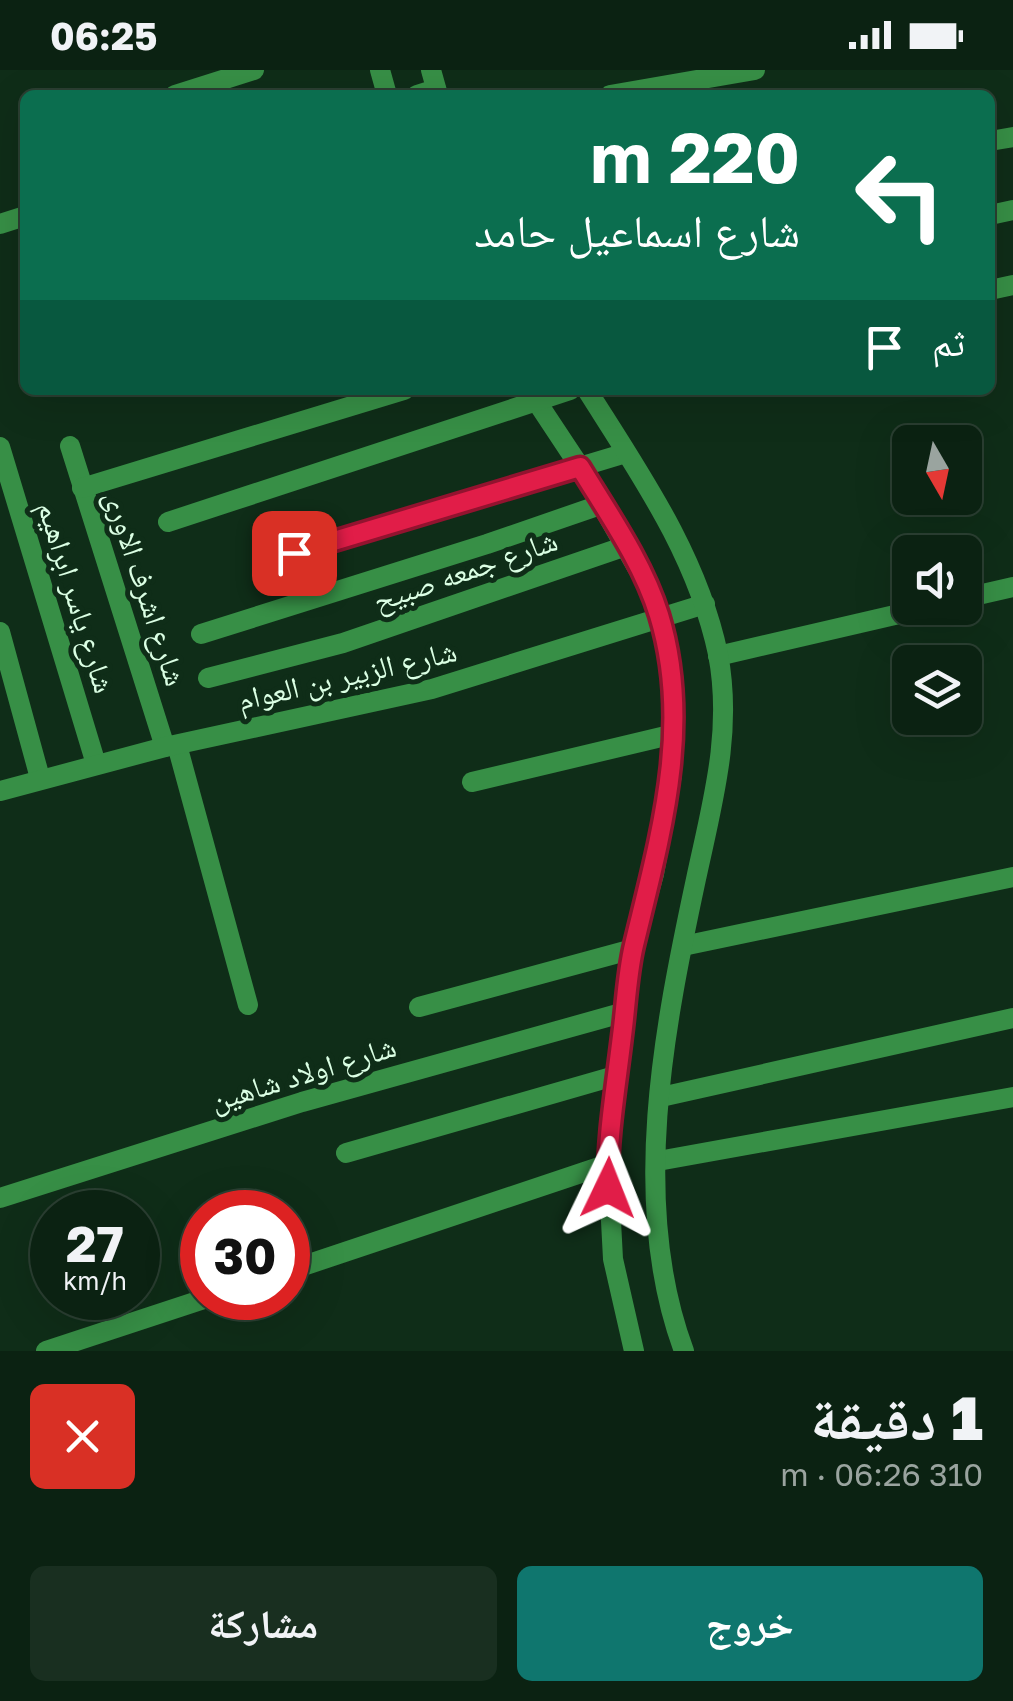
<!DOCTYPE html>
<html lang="ar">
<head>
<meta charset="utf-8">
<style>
	:root { --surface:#0b2212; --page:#192f20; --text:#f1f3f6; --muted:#9aa49f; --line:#2b3f32; --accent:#0f766e }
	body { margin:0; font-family:"Golos Text","Noto Naskh Arabic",sans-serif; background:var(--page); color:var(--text); direction:rtl; height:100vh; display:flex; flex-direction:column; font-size:38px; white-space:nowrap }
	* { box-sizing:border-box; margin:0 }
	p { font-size:32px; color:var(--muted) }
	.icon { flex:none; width:55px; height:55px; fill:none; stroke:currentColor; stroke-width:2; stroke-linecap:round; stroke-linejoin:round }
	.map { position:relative; height:1281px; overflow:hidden; direction:ltr }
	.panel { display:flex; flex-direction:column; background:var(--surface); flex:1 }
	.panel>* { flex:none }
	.guide { position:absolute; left:20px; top:20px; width:975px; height:305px; border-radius:15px; box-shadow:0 10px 40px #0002,0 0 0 2px var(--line); direction:rtl; background:#0b6e4f; color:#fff; overflow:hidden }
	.needle { width:65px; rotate:171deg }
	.buttons { position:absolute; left:892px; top:355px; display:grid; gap:20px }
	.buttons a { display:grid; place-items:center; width:90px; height:90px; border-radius:15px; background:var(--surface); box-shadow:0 10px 40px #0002,0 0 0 2px var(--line); font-size:50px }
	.speed { position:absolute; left:30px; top:1120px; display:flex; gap:20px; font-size:50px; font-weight:700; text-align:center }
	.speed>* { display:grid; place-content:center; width:130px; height:130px; border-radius:50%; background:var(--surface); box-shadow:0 10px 40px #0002,0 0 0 2px var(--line); line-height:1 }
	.speed small { font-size:25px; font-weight:400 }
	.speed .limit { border:15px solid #d22; background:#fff; color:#111 }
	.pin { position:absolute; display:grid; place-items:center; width:85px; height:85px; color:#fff; margin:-42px; border-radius:20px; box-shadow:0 5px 15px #0006 }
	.me { position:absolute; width:110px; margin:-55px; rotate:2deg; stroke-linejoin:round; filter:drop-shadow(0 0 8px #0008) }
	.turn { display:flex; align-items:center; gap:35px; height:210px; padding:0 30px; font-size:45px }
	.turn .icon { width:130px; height:130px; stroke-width:2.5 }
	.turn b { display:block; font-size:70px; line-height:85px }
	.then { display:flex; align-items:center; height:95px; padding:0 30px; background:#0003; gap:20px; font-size:38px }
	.round { display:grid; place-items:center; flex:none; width:105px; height:105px; border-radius:15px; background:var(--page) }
	.summary { display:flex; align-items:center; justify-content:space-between; height:170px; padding:0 30px }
	h1 { font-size:60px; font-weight:800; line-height:75px }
	.primary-button { display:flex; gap:20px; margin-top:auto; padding:20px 30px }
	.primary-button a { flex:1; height:115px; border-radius:15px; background:var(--accent); color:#fff; font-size:40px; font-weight:800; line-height:115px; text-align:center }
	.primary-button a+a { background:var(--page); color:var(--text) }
	.status { display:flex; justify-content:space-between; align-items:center; height:70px; padding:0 50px; background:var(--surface); direction:ltr }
	.status svg { height:28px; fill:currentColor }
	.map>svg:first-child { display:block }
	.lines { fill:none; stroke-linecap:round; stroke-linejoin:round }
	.minor { stroke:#378f46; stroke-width:20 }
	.tertiary { stroke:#378f46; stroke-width:20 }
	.route-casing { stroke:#92132f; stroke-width:25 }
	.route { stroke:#e11d48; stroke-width:18 }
	.labels { text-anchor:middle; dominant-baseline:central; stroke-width:10; stroke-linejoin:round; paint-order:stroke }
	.street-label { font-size:30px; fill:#dbffe4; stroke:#0f2d18 }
</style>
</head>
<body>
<div class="status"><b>06:25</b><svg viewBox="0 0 49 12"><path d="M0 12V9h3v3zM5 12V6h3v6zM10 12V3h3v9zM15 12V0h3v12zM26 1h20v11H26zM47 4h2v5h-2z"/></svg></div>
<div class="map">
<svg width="1013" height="1281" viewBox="0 0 1013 1281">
	<rect width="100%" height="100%" fill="#0f2d18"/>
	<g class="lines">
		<g class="minor">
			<path d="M380 0 387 25"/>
			<path d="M175 25 254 0"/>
			<path d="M417 25 436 19"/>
			<path d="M610 25 755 0"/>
			<path d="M990 71 1013 67"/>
			<path d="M990 145 1013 140"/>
			<path d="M0 154 25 146"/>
			<path d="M990 220 1013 215"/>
			<path d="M529 320 580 397 648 517 660 546 672 615V705L654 804 633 879 608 1094 613 1189 634 1281"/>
			<path d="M70 376 165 677"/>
			<path d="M0 377 96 694"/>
			<path d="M82 418 404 320"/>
			<path d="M168 452 570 320"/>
			<path d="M294 483 626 383"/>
			<path d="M965 528 1013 517"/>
			<path d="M0 562 40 708"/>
			<path d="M201 564 487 474 603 434"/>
			<path d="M718 586 925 538"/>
			<path d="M208 608 343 573 626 476"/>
			<path d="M177 675 248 935"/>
			<path d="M472 712 674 664"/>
			<path d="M0 721 165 677 432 619 705 534"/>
			<path d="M683 876 1013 807"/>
			<path d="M419 937 633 879"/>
			<path d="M661 1027 1013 948"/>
			<path d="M346 1083 618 1005"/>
			<path d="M658 1091 1013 1027"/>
			<path d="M0 1128 302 1032 625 942"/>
			<path d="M288 1201 608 1094"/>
			<path d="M46 1281 207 1228"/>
		</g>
		<g class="tertiary">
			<path d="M431 0 438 25"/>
			<path d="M587 320C640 404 697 485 718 584 733 662 712 734 696 809 664 958 629 1134 684 1281"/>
		</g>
	</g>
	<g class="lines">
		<defs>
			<path id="route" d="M294 483 580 397C608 443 643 493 659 545 693 656 660 767 634 875 627 904 626 936 622 966 616 1017 607 1067 608 1118"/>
		</defs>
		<use href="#route" class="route-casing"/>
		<use href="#route" class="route"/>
	</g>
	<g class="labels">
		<g class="street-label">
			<text transform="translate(465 500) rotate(-19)">شارع جمعه صبيح</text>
			<text transform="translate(146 518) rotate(72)">شارع اشرف الاورى</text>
			<text transform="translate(77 527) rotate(73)">شارع ياسر ابراهيم</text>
			<text transform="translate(347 605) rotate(-13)">شارع الزبير بن العوام</text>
			<text transform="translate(303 1003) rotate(-17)">شارع اولاد شاهين</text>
		</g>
	</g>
</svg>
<div class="buttons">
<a><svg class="needle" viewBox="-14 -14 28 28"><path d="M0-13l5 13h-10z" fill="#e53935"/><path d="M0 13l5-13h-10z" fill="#9aa49f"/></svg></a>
<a><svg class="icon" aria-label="sound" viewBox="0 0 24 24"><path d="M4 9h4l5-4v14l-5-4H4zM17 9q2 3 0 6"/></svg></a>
<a><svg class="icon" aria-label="layers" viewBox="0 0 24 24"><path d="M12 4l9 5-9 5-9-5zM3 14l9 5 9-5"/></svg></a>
</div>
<div class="speed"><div>27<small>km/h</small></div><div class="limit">30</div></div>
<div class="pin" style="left:294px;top:483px;background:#d93025"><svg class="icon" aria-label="arrive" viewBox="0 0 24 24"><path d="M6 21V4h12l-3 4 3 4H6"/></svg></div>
<svg class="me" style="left:608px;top:1118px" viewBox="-20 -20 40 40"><path d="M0-17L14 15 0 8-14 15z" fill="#e11d48" stroke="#fff" stroke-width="4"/></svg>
<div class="guide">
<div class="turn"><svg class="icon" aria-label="left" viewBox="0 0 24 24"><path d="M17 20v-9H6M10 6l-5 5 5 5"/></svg><div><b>220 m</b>شارع اسماعيل حامد</div></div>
<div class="then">ثم<svg class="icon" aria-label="arrive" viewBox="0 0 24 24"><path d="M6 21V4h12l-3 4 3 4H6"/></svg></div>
</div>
</div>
<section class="panel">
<div class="summary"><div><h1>1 دقيقة</h1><p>310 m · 06:26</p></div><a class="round" style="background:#d93025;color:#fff"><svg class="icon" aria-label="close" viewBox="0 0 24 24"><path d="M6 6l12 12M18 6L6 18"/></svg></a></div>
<div class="primary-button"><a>خروج</a><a>مشاركة</a></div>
</section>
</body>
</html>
